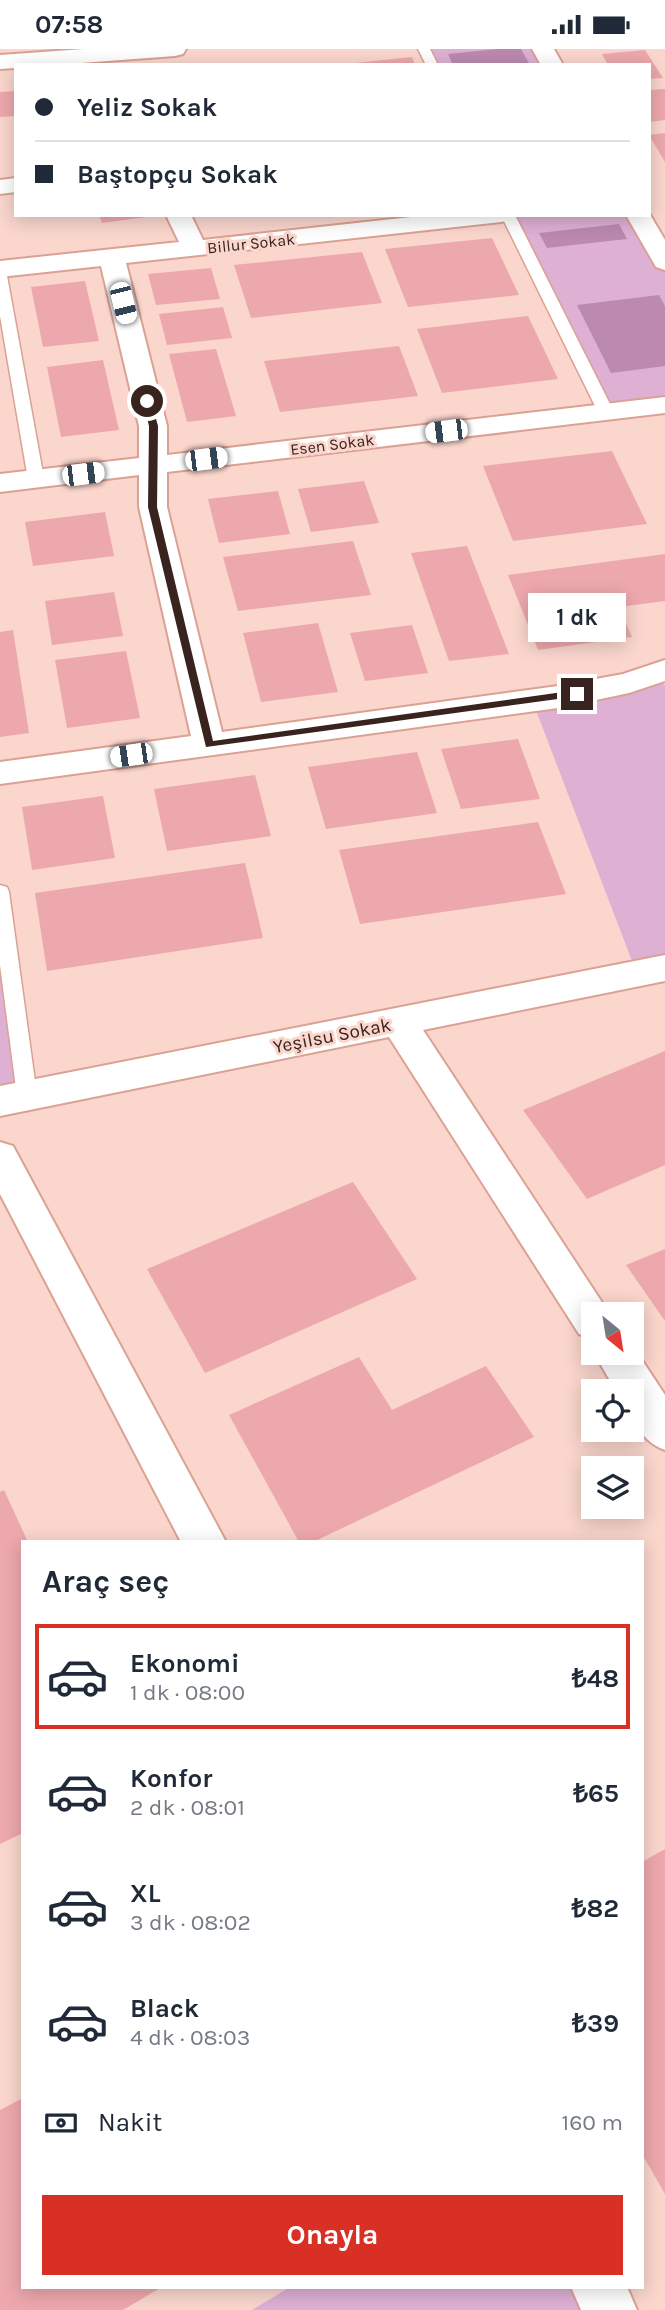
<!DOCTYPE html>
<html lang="tr">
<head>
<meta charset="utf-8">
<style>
	:root { --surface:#fff; --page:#f6f6f7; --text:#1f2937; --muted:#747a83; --line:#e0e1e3; --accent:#d93025 }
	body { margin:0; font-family:Karla,sans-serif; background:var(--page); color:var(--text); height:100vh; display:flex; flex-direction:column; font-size:26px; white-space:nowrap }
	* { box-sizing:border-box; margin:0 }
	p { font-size:23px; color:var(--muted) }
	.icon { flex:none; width:38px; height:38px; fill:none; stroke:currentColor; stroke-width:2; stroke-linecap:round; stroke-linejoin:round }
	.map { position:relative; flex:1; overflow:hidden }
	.drawer { position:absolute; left:21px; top:1491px; width:623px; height:749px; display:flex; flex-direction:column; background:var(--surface); border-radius:0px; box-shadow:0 4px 18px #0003 }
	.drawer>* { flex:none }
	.top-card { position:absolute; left:14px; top:14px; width:637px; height:154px; border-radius:0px; box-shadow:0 4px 18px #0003; display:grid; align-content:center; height:154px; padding:0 21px; background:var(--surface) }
	.needle { width:46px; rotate:150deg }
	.buttons { position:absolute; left:581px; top:1253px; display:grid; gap:14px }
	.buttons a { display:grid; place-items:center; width:63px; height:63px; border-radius:0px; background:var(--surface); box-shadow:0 4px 18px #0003; font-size:35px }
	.end { position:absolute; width:32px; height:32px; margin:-16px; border:9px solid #39231e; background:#fff; box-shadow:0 0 0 4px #fff }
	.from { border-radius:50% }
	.bubble { position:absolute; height:49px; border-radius:0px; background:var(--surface); box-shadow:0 4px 18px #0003; font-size:23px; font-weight:700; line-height:49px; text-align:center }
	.car { position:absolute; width:21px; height:42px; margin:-21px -10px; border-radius:9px; box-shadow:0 0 5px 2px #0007; background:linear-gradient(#fff 24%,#345 0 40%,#fff 0 76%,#345 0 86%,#fff 0) }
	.top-card b { display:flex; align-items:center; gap:24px; height:66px; font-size:26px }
	.top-card b+b { border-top:2px solid var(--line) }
	.top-card i { width:18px; height:18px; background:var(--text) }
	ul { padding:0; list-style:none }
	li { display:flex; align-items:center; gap:21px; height:105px; margin:0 14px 10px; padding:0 7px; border:4px solid transparent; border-radius:0px }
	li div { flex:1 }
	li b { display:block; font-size:26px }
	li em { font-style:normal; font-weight:700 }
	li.current { border-color:var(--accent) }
	li>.icon { width:63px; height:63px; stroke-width:1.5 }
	h2 { padding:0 21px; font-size:32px; line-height:84px }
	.pay { display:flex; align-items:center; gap:18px; height:77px; padding:0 21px; font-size:26px }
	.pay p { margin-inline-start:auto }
	.cta { display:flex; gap:14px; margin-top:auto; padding:14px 21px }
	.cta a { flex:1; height:80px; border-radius:0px; background:var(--accent); color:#fff; font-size:28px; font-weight:700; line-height:80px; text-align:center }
	.status { display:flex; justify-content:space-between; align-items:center; height:49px; padding:0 35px; background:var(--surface); direction:ltr }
	.status svg { height:19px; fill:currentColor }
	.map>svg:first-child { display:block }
	.green { fill:#deb0d4 }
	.forest { fill:#bc89b1 }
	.building { fill:#eda8ad }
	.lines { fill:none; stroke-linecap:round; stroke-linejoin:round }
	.service-casing { stroke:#dba193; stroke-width:3 }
	.minor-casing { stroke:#dba193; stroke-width:4 }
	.tertiary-casing { stroke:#dba193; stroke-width:4 }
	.service { fill:#fff; fill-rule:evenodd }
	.minor { fill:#fff; fill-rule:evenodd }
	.tertiary { fill:#fff; fill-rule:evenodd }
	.route { fill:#39231e }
	.labels { text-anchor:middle; stroke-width:6; stroke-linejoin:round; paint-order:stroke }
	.far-street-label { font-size:16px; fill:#39231e; stroke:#fad6cd }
	.street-label { font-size:19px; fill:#39231e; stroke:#fad6cd }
</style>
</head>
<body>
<div class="status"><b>07:58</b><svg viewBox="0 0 49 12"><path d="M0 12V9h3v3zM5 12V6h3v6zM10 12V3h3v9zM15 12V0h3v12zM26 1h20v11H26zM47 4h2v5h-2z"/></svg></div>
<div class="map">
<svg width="665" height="2261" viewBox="0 0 665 2261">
	<rect width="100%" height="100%" fill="#fad6cd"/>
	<g class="green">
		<path d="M424,0H543L552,16H432Z"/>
		<path d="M508,166H638L665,213V356L606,363Z"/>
		<path d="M651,627L665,636V920L637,925L532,651Z"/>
		<path d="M0,843L27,1047L0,1052Z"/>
		<path d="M290,2238H598L610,2261H252Z"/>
	</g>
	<g class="forest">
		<path d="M497,0H521L530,16H453L448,5Z"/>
		<path d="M619,175L627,190L547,199L539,184Z"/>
		<path d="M659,246L665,257V317L611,324L577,256Z"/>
	</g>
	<g class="building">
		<path d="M645,1L663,29L649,30V16H608L602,5Z"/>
		<path d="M412,8L415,16H355V14Z"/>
		<path d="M665,40V71L649,73V41Z"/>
		<path d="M16,42V67L0,68V43Z"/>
		<path d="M665,84V113L649,86Z"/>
		<path d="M99,166H146V168L102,174Z"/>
		<path d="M492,189L519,246L408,258L385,200Z"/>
		<path d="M362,203L382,254L251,269L234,216Z"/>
		<path d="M211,219L220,250L156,256L148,225Z"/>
		<path d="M85,232L99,292L43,298L31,238Z"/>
		<path d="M223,258L232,289L167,296L159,265Z"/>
		<path d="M528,267L558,330L442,344L417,280Z"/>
		<path d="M399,297L418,347L280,363L264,312Z"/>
		<path d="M216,300L236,367L187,373L169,305Z"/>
		<path d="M103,311L119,381L61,388L47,318Z"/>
		<path d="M612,402L647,475L513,492L483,417Z"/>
		<path d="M364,432L379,474L311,483L298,440Z"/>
		<path d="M278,442L290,485L219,494L208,450Z"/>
		<path d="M105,463L114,507L33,517L25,473Z"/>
		<path d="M353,492L371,546L238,562L223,508Z"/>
		<path d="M467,497L509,605L449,612L411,504Z"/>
		<path d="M665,505V552L619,558L632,588L538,601L508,526Z"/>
		<path d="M114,543L123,587L52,596L45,552Z"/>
		<path d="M318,574L338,643L261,653L243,584Z"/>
		<path d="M412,576L428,624L365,632L350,584Z"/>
		<path d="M13,581L29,684L0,688V583Z"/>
		<path d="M126,602L140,669L67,679L55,611Z"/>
		<path d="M518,690L540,750L461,760L441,700Z"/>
		<path d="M417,703L437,764L326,780L308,718Z"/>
		<path d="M255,726L271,787L167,802L154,740Z"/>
		<path d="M103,747L115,809L32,821L22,758Z"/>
		<path d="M538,773L566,845L360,875L339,801Z"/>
		<path d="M245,814L263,889L47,922L35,844Z"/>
		<path d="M665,1002V1116L587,1150L523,1061Z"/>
		<path d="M353,1133L417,1230L205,1324L147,1220Z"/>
		<path d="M665,1200V1272L626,1216Z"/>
		<path d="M359,1308L392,1361L486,1317L534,1388L313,1493H299L229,1366Z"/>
		<path d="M4,1441L28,1493H23V1784L0,1795V1443Z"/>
		<path d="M665,1800V2145L642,2105V1813Z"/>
		<path d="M23,2049V2238H162L123,2261H0V2061Z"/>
	</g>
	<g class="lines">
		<defs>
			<g id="service">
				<path d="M418,0H430L438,16H426Z"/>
				<path d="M501,166H515L614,363L611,366L606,368L598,363Z"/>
				<path d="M0,223L7,227L44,430L36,435L28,430L0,267Z"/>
				<path d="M0,836L7,838L9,843L37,1047L34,1053L27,1055L20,1053L17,1047L0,916Z"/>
			</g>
			<g id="minor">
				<path d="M532,0H554L563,16H541Z"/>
				<path d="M16,129V143L0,145V131Z"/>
				<path d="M649,164L665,191V221L656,218L626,166Z"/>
				<path d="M166,166H191L203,191L429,166H513L510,171L501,173L126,214L167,377V406L665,348V364L167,423V458L222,683L558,637L623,625L665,611V632L629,644L558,659L0,735V713L191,687L139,458V426L0,443V425L139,409V377L101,217L0,228V212L179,193Z"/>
				<path d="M665,906V932L423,981L607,1261L609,1265H593V1290L579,1285L389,988L0,1067V1037Z"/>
				<path d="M0,1093L13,1097L226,1493H181L0,1145Z"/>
				<path d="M632,1296L665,1346V1401C638,1391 632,1369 632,1342H616L594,1304H632Z"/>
				<path d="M571,2238H627L637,2261H581Z"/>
			</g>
			<path id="tertiary" d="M84,0H186L183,5L175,7L54,16H16V19L0,20V6Z"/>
		</defs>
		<use href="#service" class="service-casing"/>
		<use href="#minor" class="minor-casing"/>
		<use href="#tertiary" class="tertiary-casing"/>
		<use href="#service" class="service"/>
		<use href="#minor" class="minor"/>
		<use href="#tertiary" class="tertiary"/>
	</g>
	<path class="route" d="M147,350L151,352L158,377L157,458L213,692L577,641L580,642V647L206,698L148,458L149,377L143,352Z"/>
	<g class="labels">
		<g class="far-street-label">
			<text transform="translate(251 194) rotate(-6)" y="6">Billur Sokak</text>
			<text transform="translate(332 395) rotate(-7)" y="6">Esen Sokak</text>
		</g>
		<g class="street-label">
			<text transform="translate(332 986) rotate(-11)" y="7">Yeşilsu Sokak</text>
		</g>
	</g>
</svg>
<div class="buttons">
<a><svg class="needle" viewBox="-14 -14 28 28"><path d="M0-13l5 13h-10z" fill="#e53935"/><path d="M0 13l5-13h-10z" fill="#747a83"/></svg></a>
<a><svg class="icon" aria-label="locate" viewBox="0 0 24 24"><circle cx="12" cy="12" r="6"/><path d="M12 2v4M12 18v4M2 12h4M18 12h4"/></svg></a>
<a><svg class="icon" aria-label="layers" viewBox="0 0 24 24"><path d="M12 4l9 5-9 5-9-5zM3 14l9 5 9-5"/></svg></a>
</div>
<i class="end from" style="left:147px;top:352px"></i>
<i class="end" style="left:577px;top:645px"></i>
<div class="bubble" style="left:528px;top:544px;width:98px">1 dk</div>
<i class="car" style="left:123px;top:254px;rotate:166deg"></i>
<i class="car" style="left:446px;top:382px;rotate:263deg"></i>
<i class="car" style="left:206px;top:410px;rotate:83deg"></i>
<i class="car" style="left:83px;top:425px;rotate:83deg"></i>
<i class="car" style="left:131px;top:706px;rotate:262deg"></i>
<div class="top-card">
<b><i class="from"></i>Yeliz Sokak</b>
<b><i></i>Baştopçu Sokak</b>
</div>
<section class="drawer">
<h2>Araç seç</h2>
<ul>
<li class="current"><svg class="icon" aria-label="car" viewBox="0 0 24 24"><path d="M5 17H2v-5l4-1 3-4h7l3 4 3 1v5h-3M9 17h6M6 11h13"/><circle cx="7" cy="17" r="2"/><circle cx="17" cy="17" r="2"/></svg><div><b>Ekonomi</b><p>1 dk · 08:00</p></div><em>₺48</em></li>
<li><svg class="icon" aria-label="car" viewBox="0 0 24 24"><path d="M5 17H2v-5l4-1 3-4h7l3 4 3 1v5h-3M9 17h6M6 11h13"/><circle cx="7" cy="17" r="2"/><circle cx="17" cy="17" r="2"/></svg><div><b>Konfor</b><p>2 dk · 08:01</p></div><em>₺65</em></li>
<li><svg class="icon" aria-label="car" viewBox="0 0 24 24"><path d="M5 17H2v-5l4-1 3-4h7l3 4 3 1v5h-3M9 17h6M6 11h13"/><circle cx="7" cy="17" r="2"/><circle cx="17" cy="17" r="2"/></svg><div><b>XL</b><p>3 dk · 08:02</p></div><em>₺82</em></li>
<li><svg class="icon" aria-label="car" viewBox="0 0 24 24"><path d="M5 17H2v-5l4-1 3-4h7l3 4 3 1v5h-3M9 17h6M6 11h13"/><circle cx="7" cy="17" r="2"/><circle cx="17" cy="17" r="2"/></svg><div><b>Black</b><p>4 dk · 08:03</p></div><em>₺39</em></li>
</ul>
<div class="pay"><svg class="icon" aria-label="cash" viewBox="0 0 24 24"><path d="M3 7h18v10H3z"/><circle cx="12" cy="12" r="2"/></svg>Nakit<p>160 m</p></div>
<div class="cta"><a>Onayla</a></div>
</section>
</div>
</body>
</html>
